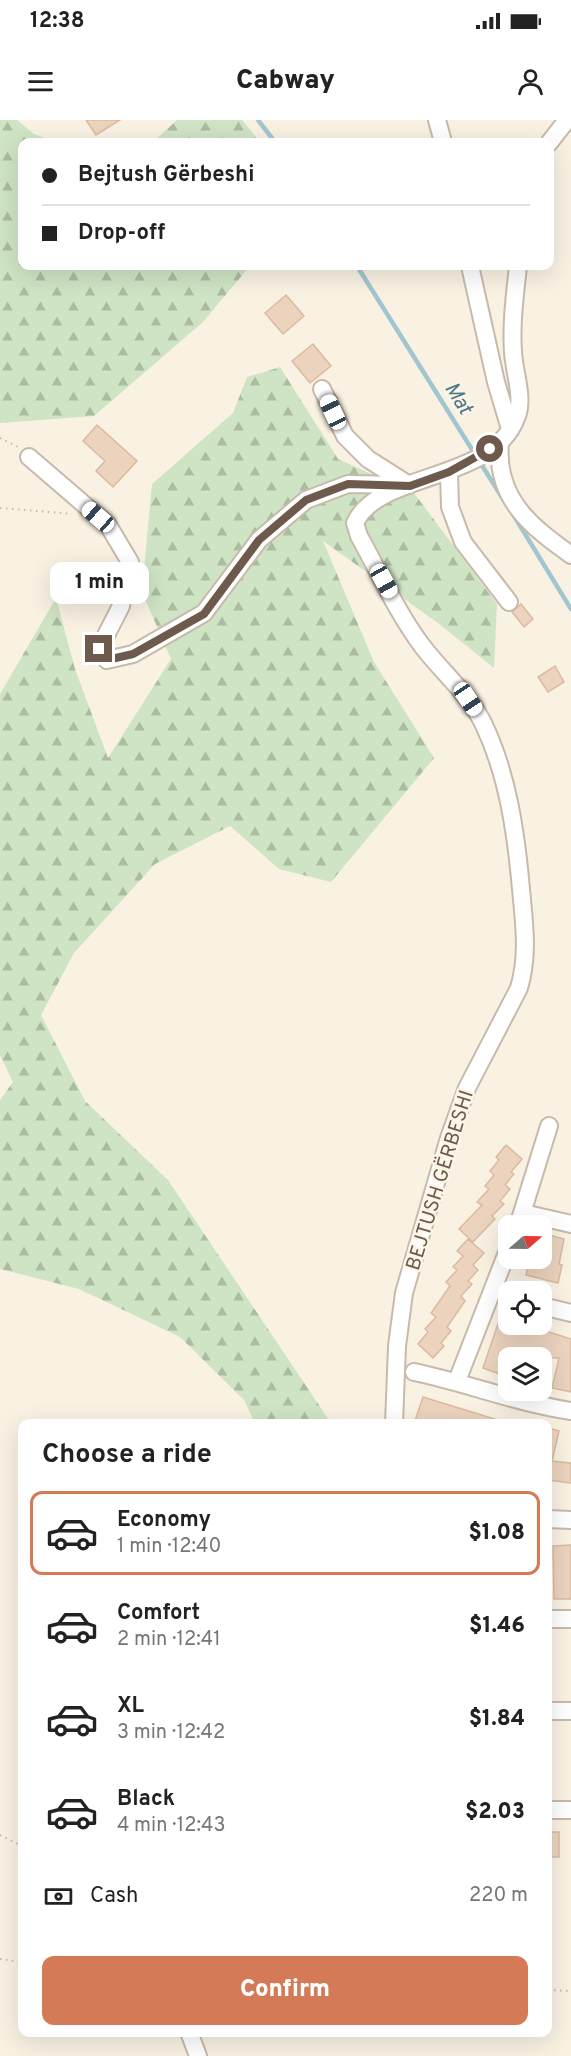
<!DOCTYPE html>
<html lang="en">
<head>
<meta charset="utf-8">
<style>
	:root { --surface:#fff; --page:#f2f2f2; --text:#222; --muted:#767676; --line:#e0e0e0; --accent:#d47a57 }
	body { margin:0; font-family:Overpass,sans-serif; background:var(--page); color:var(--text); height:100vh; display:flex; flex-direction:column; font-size:22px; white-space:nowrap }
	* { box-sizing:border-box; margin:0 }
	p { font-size:20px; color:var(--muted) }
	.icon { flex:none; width:33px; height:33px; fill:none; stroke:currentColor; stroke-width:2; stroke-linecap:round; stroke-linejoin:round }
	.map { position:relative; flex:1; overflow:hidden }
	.drawer { position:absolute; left:18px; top:1299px; width:534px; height:618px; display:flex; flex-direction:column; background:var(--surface); border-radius:12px; box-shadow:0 6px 24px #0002 }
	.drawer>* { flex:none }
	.banner { position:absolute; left:18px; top:18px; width:536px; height:132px; border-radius:12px; box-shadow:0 6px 24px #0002; display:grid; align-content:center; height:132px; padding:0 24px; background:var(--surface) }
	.needle { width:39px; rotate:70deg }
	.fabs { position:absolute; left:498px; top:1095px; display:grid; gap:12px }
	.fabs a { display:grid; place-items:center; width:54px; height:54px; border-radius:12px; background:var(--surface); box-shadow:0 6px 24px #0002; font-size:30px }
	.end { position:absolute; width:27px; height:27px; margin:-14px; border:8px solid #6e5a4c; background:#fff; box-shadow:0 0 0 3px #fff }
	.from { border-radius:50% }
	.bubble { position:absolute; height:42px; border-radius:12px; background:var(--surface); box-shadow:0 6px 24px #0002; font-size:20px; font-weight:800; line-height:42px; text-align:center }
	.car { position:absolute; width:18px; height:36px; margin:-18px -9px; border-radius:8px; box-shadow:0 0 4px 2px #0007; background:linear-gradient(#fff 24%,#345 0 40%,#fff 0 76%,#345 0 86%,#fff 0) }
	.banner b { display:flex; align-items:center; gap:21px; height:57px; font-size:22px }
	.banner b+b { border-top:2px solid var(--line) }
	.banner i { width:15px; height:15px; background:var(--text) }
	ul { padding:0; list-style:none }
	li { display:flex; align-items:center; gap:18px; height:84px; margin:0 12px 9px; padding:0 12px; border:3px solid transparent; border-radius:12px }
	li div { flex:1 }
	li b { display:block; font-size:22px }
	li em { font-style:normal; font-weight:800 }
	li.selected { border-color:var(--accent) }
	li>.icon { width:54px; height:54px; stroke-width:1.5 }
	h2 { padding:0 24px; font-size:27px; line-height:72px }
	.pay { display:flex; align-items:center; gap:15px; height:66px; padding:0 24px; font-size:22px }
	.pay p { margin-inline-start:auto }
	.cta { display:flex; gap:12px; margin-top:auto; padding:12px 24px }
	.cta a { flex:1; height:69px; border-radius:12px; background:var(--accent); color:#fff; font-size:24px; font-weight:800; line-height:69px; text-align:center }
	.status { display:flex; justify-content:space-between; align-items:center; height:42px; padding:0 30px; background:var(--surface); direction:ltr }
	.status svg { height:16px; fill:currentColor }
	header { display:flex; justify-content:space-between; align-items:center; height:78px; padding:0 24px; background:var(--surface); font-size:27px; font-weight:800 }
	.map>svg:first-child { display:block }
	.forest { fill:url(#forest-firs) }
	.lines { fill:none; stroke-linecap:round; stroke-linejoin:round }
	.stream { stroke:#a2c6d0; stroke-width:4.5 }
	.building { fill:#ebd3be; stroke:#dbbaa1; stroke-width:1.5 }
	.minor-casing { stroke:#c8baab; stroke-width:20 }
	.path { stroke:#cfb6a2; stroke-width:2; stroke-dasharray:1.5 4.5; stroke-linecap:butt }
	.minor { stroke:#fff; stroke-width:16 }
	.route { stroke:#6e5a4c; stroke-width:8 }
	.labels { text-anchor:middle; stroke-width:5; stroke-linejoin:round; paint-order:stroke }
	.street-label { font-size:20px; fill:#6e5a4c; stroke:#fcf6e9 }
	.water-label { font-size:21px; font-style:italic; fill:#4c7885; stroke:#fcf6e9 }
</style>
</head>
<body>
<div class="status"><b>12:38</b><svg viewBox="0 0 49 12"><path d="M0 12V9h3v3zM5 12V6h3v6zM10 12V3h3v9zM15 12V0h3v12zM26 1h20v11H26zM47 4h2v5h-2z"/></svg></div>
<header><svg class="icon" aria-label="menu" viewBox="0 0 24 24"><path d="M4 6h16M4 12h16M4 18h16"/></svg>Cabway<svg class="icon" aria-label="person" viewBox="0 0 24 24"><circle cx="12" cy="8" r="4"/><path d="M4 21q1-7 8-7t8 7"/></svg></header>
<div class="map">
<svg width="571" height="1936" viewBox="0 0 571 1936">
	<defs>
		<pattern id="forest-firs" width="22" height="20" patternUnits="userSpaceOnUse" patternTransform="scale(1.5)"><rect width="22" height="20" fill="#cfe4c4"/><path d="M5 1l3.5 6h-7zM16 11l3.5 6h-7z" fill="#acbca1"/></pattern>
	</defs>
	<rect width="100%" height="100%" fill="#f9f2e3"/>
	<g class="forest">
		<path d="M0,0H17L34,14L56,22H22V146H250L203,202L94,296L0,303Z"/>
		<path d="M177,0H242L260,22H153Z"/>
		<path d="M280,247L338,339L414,373L497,484L494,548L438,503L323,421L374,542L434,638L331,762L279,749L230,706L155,744L74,833L41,895L85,981L168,1060L331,1303H255L244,1280L180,1217L79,1169L0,1149V980L13,962L0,935V574L56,478L75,549L108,638L171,539L142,472L152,364L233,293L247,257Z"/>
	</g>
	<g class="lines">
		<g class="stream">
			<path d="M258,0L275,22"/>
			<path d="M357,146L503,379"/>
			<path d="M511,391L571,489"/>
		</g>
	</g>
	<g class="building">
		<path d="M86,0H120L96,15Z"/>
		<path d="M286,175L304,196L283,214L265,193Z"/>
		<path d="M313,224L331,246L310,263L292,241Z"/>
		<path d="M97,305L137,341L113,367L96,351L105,341L83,321Z"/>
		<path d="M521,484L533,499L524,507L512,492Z"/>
		<path d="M555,546L564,562L548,572L538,557Z"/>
		<path d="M506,1025L522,1039L511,1052L514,1054L505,1065L510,1069L500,1081L504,1084L492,1096L495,1099L473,1122L459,1109L482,1085L477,1082L489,1069L485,1066L494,1055L490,1051L499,1040L496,1037Z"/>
		<path d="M542,1113L564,1119L559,1144L562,1145L558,1163L526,1155L530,1138H542Z"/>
		<path d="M468,1119L484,1133L473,1145L478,1150L468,1161L472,1164L461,1176L465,1181L447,1207L451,1211L441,1223L444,1226L433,1238L418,1224L428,1212L425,1209L436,1197L431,1193L450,1166L446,1162L457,1150L453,1147L463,1136L457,1131Z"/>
		<path d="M506,1180L508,1181V1204H524L571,1219V1272L552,1268L559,1238H508L502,1255L483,1248Z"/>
		<path d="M423,1277L498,1300V1304H423L415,1301Z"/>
		<path d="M548,1308L559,1311L552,1341L571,1343V1363L548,1360Z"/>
		<path d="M571,1425V1479H554L553,1426Z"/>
		<rect x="548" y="1712" width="11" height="25"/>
	</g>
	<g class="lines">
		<defs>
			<g id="minor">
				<path d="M437,0L443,22"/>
				<path d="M549,23L567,0"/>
				<path d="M470,146L496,262L510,309"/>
				<path d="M322,269L345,316L368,339L409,365"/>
				<path d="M500,322C495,378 530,406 571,435"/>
				<path d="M29,337L108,405L130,442L121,486L99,529L107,540L133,534L204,493L259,420L306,380L348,364L403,365"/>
				<path d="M449,352L450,387L463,422L509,482"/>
				<path d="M523,1093L571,1104"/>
				<path d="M518,1106L549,1006"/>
				<path d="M542,1186L571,1193"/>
				<path d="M414,1252C467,1263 517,1283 571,1291"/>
				<path d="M457,1261L508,1130"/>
				<path d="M394,1304L397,1226L404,1173L449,1018L467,968L519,868C529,835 524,802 521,769C516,713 508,656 484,605C469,573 440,551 420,523C396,490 379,452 359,416L355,403C378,351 494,363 517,296C524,277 514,252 513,232C511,204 515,174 518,146"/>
				<path d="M548,1399L571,1400"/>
				<path d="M548,1499H571"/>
				<path d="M548,1591H571"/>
				<path d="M548,1690H571"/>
				<path d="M189,1912L198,1936"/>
			</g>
		</defs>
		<use href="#minor" class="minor-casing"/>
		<g class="path">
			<path d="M0,318L18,327"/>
			<path d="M0,388L72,394"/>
			<path d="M0,1715L22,1726"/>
			<path d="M0,1839L22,1842"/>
			<path d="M548,1870L571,1871"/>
		</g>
		<use href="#minor" class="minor"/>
	</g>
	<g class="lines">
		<path class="route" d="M99,529L107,540L133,534L204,494L259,420L306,380L348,364L410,366L449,352L490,329"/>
	</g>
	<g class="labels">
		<g class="street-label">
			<text transform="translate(439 1060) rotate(-73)" y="7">BEJTUSH GËRBESHI</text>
		</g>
		<g class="water-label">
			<text transform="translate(459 278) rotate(58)" y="7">Mat</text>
		</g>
	</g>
</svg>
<div class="fabs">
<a><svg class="needle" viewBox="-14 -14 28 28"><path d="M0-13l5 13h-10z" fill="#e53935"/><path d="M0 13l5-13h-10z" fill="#767676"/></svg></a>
<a><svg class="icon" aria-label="locate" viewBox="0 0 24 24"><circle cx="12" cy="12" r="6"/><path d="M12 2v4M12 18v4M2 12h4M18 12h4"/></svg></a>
<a><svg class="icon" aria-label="layers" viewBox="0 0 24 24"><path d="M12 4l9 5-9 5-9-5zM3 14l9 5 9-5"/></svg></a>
</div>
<i class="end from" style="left:490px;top:329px"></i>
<i class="end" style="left:99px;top:529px"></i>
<div class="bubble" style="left:50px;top:442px;width:99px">1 min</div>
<i class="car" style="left:333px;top:292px;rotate:335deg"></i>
<i class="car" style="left:98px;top:397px;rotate:311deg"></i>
<i class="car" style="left:384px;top:461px;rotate:151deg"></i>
<i class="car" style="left:468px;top:579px;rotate:146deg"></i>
<div class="banner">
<b><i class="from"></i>Bejtush Gërbeshi</b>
<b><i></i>Drop-off</b>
</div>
<section class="drawer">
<h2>Choose a ride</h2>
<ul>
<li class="selected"><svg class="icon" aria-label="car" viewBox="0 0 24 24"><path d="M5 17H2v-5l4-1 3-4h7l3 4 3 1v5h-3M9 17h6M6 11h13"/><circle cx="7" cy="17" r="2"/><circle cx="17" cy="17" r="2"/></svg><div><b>Economy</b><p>1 min · 12:40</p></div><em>$1.08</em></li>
<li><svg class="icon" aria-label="car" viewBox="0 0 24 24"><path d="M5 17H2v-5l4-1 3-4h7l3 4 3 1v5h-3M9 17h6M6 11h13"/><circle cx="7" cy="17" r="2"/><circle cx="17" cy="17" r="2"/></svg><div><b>Comfort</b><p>2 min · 12:41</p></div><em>$1.46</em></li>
<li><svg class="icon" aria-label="car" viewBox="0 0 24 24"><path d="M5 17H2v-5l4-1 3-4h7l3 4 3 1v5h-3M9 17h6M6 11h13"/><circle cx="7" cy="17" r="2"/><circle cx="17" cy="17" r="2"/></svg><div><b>XL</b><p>3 min · 12:42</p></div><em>$1.84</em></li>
<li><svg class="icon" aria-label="car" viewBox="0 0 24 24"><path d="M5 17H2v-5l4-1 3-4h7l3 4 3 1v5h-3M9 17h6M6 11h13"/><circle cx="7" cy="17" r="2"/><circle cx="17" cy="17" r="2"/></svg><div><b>Black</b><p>4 min · 12:43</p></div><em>$2.03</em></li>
</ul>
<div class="pay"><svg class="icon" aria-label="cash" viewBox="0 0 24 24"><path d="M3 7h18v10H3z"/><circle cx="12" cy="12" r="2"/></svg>Cash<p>220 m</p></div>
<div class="cta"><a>Confirm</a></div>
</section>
</div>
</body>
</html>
